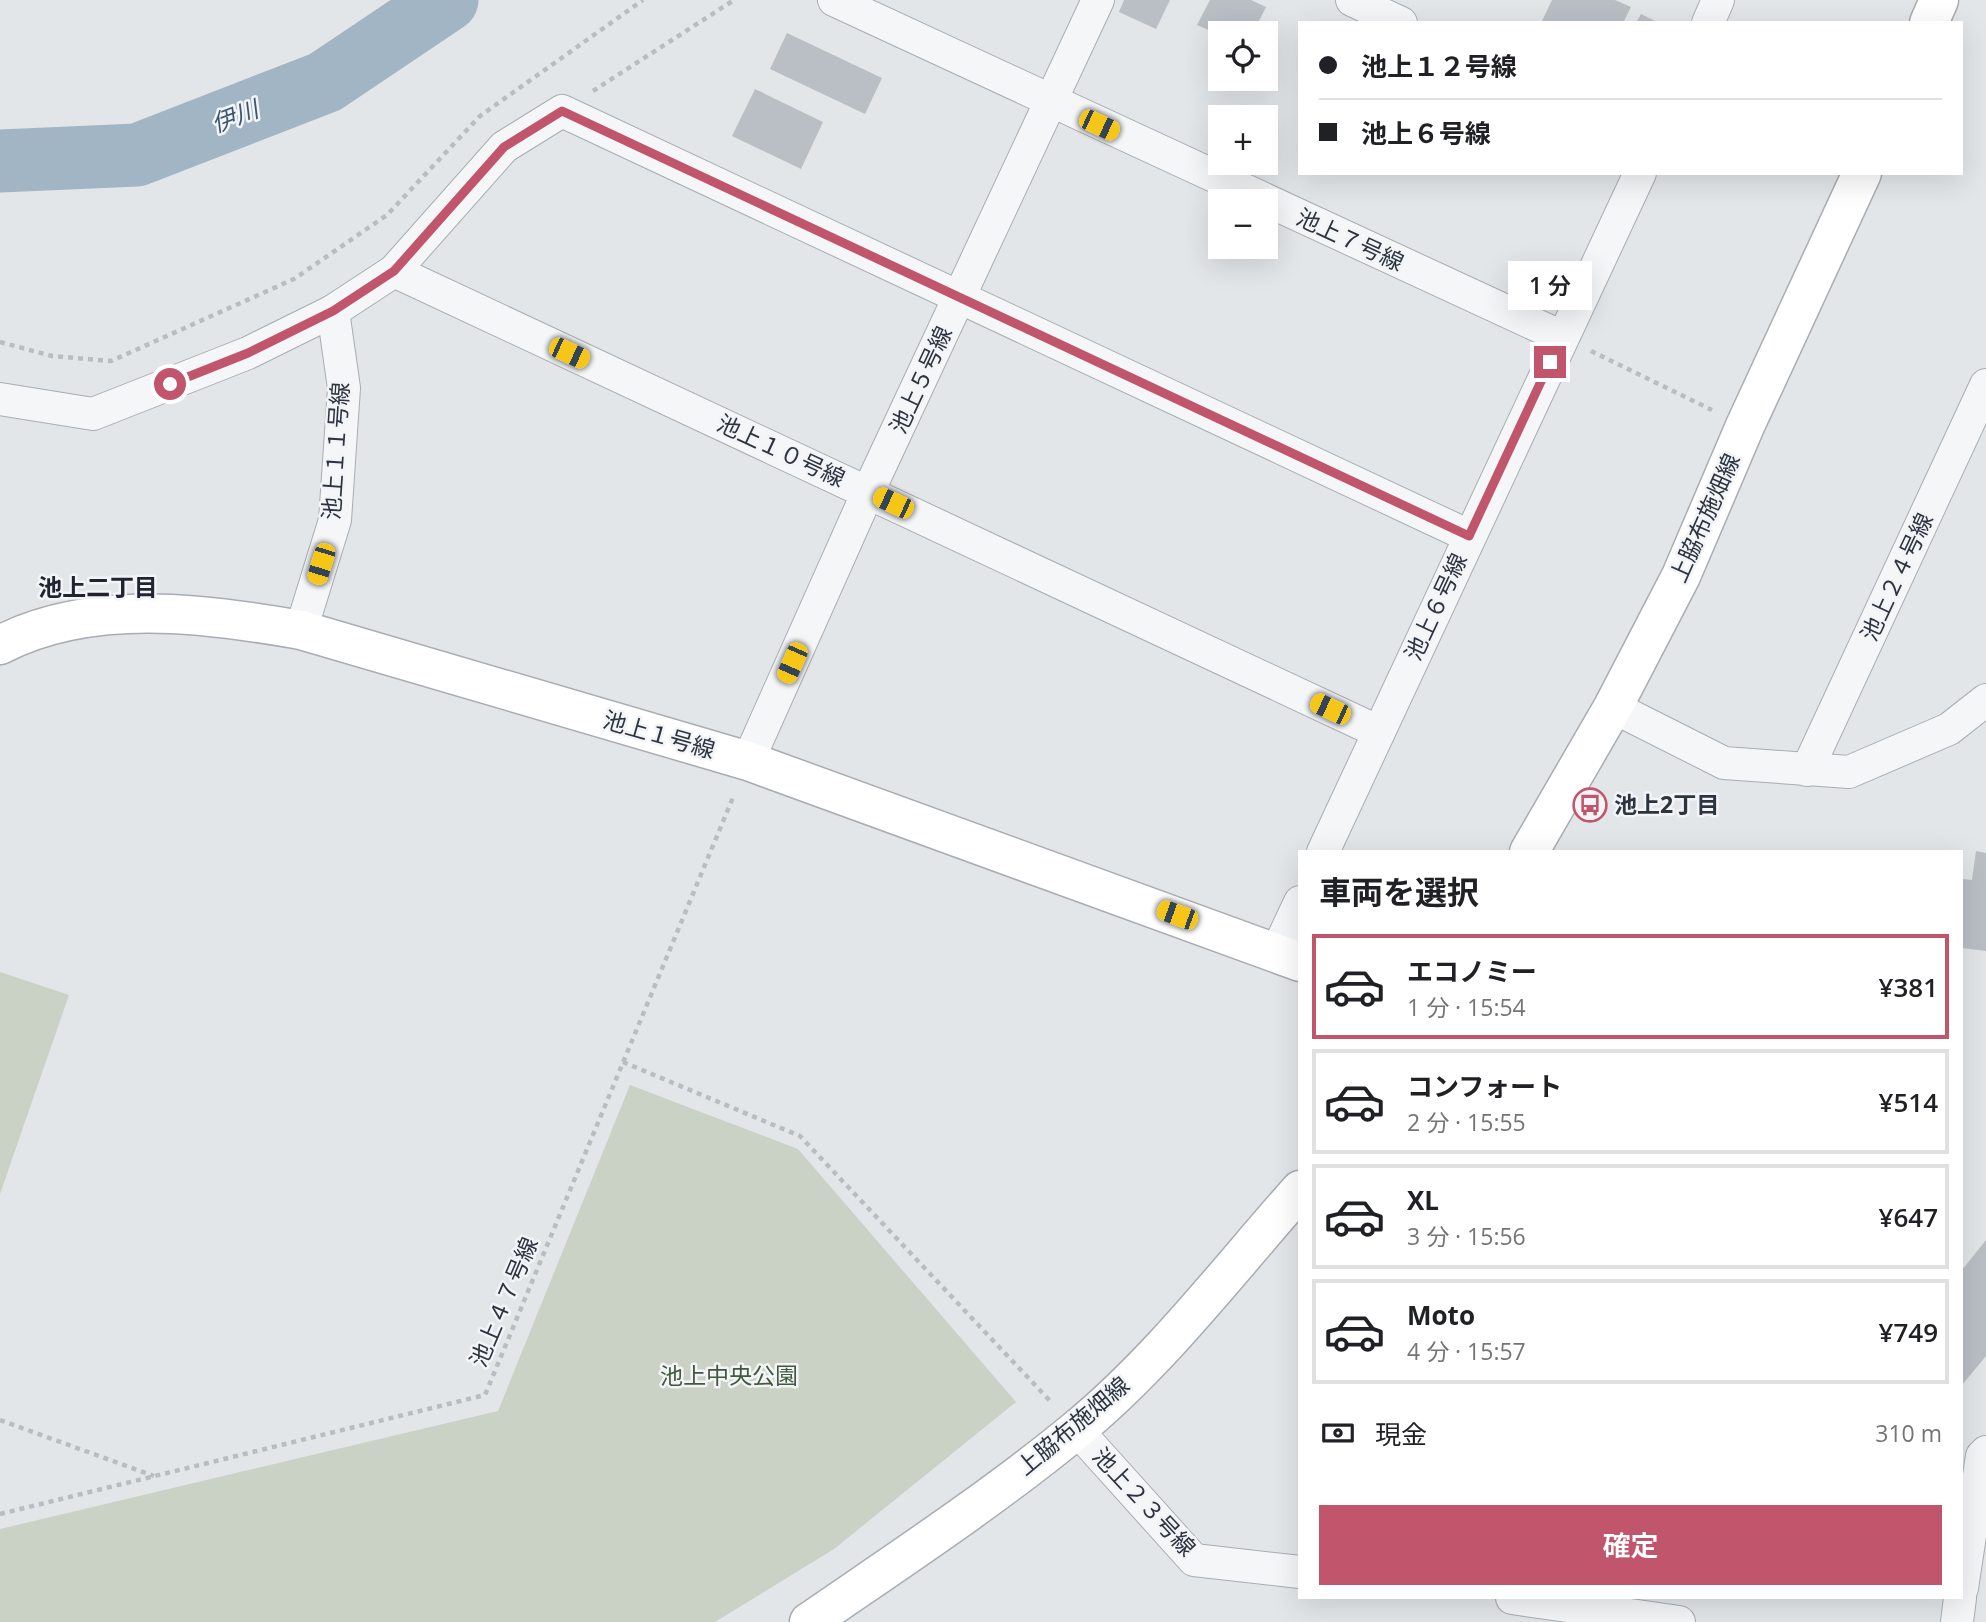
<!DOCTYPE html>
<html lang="ja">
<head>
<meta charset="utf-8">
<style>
	:root { --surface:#fff; --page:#f6f6f6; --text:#202124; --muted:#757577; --line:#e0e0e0; --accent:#c0556b }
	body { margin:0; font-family:"Open Sans","Noto Sans JP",sans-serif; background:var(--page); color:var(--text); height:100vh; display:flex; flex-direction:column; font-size:26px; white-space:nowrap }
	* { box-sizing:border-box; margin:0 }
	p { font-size:23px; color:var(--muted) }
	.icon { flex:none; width:38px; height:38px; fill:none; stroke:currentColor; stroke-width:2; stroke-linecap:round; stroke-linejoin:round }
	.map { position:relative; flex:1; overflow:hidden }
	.side { position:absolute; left:1298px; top:850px; width:665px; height:749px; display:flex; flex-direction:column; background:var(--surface); border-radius:0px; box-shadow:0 7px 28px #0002 }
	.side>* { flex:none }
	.hud { position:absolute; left:1298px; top:21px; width:665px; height:154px; border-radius:0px; box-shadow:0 7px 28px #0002; display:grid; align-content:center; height:154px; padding:0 21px; background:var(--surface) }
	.buttons { position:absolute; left:1208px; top:21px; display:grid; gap:14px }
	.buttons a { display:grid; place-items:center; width:70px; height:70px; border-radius:0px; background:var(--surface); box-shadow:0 7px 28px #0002; font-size:35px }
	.end { position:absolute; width:32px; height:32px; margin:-16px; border:9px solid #c0556b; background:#fff; box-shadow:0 0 0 4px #fff }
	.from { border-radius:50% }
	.bubble { position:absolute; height:49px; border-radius:0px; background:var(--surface); box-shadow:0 7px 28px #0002; font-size:23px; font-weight:600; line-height:49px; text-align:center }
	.car { position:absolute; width:21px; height:42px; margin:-21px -10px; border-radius:9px; box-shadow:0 0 5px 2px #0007; background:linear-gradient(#f5c518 24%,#345 0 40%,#f5c518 0 76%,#345 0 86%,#f5c518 0) }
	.hud b { display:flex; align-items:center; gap:24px; height:66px; font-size:26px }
	.hud b+b { border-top:2px solid var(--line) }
	.hud i { width:18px; height:18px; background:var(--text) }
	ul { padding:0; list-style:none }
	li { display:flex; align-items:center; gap:21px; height:105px; margin:0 14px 10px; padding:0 7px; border:4px solid var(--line); border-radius:0px }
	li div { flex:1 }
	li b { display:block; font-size:26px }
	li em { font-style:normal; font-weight:600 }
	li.current { border-color:var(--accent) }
	li>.icon { width:63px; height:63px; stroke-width:1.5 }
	h2 { padding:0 21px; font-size:32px; line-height:84px }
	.pay { display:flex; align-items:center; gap:18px; height:77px; padding:0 21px; font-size:26px }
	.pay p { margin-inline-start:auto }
	.primary-button { display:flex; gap:14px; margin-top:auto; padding:14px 21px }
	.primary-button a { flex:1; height:80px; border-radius:0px; background:var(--accent); color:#fff; font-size:28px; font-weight:600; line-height:80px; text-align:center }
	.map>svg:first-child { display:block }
	.green { fill:#c9d2c5 }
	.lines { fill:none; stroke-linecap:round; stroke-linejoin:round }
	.river { stroke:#a2b5c5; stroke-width:63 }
	.building { fill:#babfc5 }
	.street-casing { stroke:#a8adb3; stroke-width:34 }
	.secondary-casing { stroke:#a8adb3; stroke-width:41 }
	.path { stroke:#b9bcc1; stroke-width:4.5; stroke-dasharray:5 5; stroke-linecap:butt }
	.street { stroke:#f5f6f8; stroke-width:32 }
	.secondary { stroke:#fff; stroke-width:38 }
	.route { stroke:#c0556b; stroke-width:9 }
	.labels { text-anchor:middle; stroke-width:5; stroke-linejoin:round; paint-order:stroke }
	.street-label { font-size:23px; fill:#2c3440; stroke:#f2f4f7 }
	.poi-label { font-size:23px; font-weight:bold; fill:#2c3440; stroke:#f2f4f7; text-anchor:start }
	.park-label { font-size:23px; fill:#425a3b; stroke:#f2f4f7 }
	.water-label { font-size:24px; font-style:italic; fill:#3b556f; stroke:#f2f4f7 }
	.neighbourhood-label { font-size:24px; font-weight:bold; fill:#1e2531; stroke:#f2f4f7 }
</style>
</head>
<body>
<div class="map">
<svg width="1986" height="1622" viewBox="0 0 1986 1622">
	<rect width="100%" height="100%" fill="#e2e6e9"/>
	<g class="green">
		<path d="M0,972L69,995L0,1194Z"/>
		<path d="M630,1085L798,1149L1016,1402L834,1549L715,1622H0V1529L498,1411Z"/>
	</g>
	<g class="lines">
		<path class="river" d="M0,161L137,155L325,82L447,0"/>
	</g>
	<g class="building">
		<path d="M1124,0H1170L1156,29L1119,12Z"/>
		<path d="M1210,0H1251L1266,7L1253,33L1220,35L1197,25Z"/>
		<path d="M1552,0H1615L1631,7L1623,23H1541Z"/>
		<path d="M1641,14L1659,23H1636Z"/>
		<path d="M787,33L882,78L865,114L770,69Z"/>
		<path d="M755,89L823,122L801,169L732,136Z"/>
		<path d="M1976,851L1986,853V951L1962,948V879L1972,880Z"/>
		<path d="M1986,1240V1356L1962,1385V1270Z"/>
	</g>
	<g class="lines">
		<defs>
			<g id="street">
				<path d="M834,0L1562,337"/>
				<path d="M1352,0L1401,23"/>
				<path d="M1708,23L1718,0"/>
				<path d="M0,399L93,414L248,353L333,311L394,271"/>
				<path d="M301,630L335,520L344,388L333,311"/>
				<path d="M1613,707L1724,763L1849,772L1949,729L1986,700"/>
				<path d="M1379,732L394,271L504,147L562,111L1469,536"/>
				<path d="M748,761L868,492L1098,0"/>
				<path d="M1807,770L1986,385"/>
				<path d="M1323,852L1640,173"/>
				<path d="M1277,951L1300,902"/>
				<path d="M1077,1430L1194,1560L1300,1572"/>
				<path d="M1962,1588L1982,1456L1986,1452"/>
				<path d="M1512,1598L1679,1622"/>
				<path d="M1957,1622L1960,1598"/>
			</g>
			<g id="secondary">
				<path d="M1929,23L1939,0"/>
				<path d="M0,645C90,598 205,613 301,630L748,761L1300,962"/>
				<path d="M1529,852L1613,707L1681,576L1745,426L1862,173"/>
				<path d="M809,1622C899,1560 992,1499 1076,1430C1160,1361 1228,1271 1300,1190"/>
			</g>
		</defs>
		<use href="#street" class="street-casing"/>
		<use href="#secondary" class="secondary-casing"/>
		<g class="path">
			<path d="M593,91L734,0"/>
			<path d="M0,342L52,356L111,361L294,279L387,215L480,116L643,0"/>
			<path d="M1591,351L1712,410"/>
			<path d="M623,1062L800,1136L1052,1403"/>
			<path d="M0,1420L154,1476"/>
			<path d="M0,1514L485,1395L734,795"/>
		</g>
		<use href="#street" class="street"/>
		<use href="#secondary" class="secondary"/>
	</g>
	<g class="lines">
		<path class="route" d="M170,384L248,353L333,311L394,271L504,147L562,111L1469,536L1550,362"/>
	</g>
	<defs>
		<symbol id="bus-ring" viewBox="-11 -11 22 22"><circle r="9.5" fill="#f2f4f7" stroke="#c0556b" stroke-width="1.5"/><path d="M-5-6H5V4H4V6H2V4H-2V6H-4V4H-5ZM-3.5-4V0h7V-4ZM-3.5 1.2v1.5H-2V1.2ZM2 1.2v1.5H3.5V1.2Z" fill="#c0556b"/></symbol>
	</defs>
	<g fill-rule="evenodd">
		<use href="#bus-ring" x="1571" y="786" width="38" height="38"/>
	</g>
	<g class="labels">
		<g class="street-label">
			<text transform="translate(1350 240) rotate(25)" y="8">池上７号線</text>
			<text transform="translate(921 380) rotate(-65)" y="8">池上５号線</text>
			<text transform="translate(336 451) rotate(-86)" y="8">池上１１号線</text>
			<text transform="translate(781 451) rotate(25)" y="8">池上１０号線</text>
			<text transform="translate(1705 518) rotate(-66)" y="8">上脇布施畑線</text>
			<text transform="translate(1897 577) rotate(-65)" y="8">池上２４号線</text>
			<text transform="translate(1436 607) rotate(-65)" y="8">池上６号線</text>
			<text transform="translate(659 735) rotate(16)" y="8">池上１号線</text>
			<text transform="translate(504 1302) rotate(-67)" y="8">池上４７号線</text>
			<text transform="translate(1073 1426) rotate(-40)" y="8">上脇布施畑線</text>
			<text transform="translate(1144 1502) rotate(47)" y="8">池上２３号線</text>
		</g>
		<g class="poi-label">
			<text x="1614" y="813">池上2丁目</text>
		</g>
		<g class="park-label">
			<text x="729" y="1384">池上中央公園</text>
		</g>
		<g class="water-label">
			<text transform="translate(235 117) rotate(-21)" y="8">伊川</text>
		</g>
		<g class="neighbourhood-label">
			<text x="98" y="596">池上二丁目</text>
		</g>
	</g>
</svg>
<div class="buttons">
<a><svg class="icon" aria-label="locate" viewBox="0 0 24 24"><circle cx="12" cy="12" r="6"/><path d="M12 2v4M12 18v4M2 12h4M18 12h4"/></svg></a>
<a>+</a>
<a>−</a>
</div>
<i class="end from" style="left:170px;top:384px"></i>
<i class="end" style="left:1550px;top:362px"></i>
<div class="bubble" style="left:1508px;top:261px;width:84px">1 分</div>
<i class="car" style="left:1099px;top:125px;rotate:115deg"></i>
<i class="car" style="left:569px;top:353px;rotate:115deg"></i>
<i class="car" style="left:893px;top:503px;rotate:295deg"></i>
<i class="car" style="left:321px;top:564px;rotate:197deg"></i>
<i class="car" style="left:792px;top:663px;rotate:204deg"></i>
<i class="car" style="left:1330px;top:709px;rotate:295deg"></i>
<i class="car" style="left:1177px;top:915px;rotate:290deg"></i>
<div class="hud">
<b><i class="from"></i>池上１２号線</b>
<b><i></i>池上６号線</b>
</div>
<section class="side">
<h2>車両を選択</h2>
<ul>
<li class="current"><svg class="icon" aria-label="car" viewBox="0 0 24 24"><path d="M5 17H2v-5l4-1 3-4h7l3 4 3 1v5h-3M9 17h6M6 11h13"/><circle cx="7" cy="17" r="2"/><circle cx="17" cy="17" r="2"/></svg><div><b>エコノミー</b><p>1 分 · 15:54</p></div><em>¥381</em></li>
<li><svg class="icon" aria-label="car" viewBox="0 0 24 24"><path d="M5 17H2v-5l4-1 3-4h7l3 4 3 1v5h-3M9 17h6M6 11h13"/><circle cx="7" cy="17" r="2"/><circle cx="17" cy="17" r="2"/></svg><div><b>コンフォート</b><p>2 分 · 15:55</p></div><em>¥514</em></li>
<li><svg class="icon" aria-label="car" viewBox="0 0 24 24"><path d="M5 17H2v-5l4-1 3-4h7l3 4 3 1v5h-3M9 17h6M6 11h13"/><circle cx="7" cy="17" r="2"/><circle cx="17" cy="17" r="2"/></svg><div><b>XL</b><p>3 分 · 15:56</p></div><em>¥647</em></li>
<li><svg class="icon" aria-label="car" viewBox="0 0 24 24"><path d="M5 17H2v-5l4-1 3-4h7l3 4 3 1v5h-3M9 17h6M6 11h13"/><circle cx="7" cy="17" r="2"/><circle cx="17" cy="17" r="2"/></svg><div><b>Moto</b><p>4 分 · 15:57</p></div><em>¥749</em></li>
</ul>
<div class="pay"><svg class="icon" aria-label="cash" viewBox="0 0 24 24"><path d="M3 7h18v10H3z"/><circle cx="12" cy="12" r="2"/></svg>現金<p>310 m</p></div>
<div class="primary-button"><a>確定</a></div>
</section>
</div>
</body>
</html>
